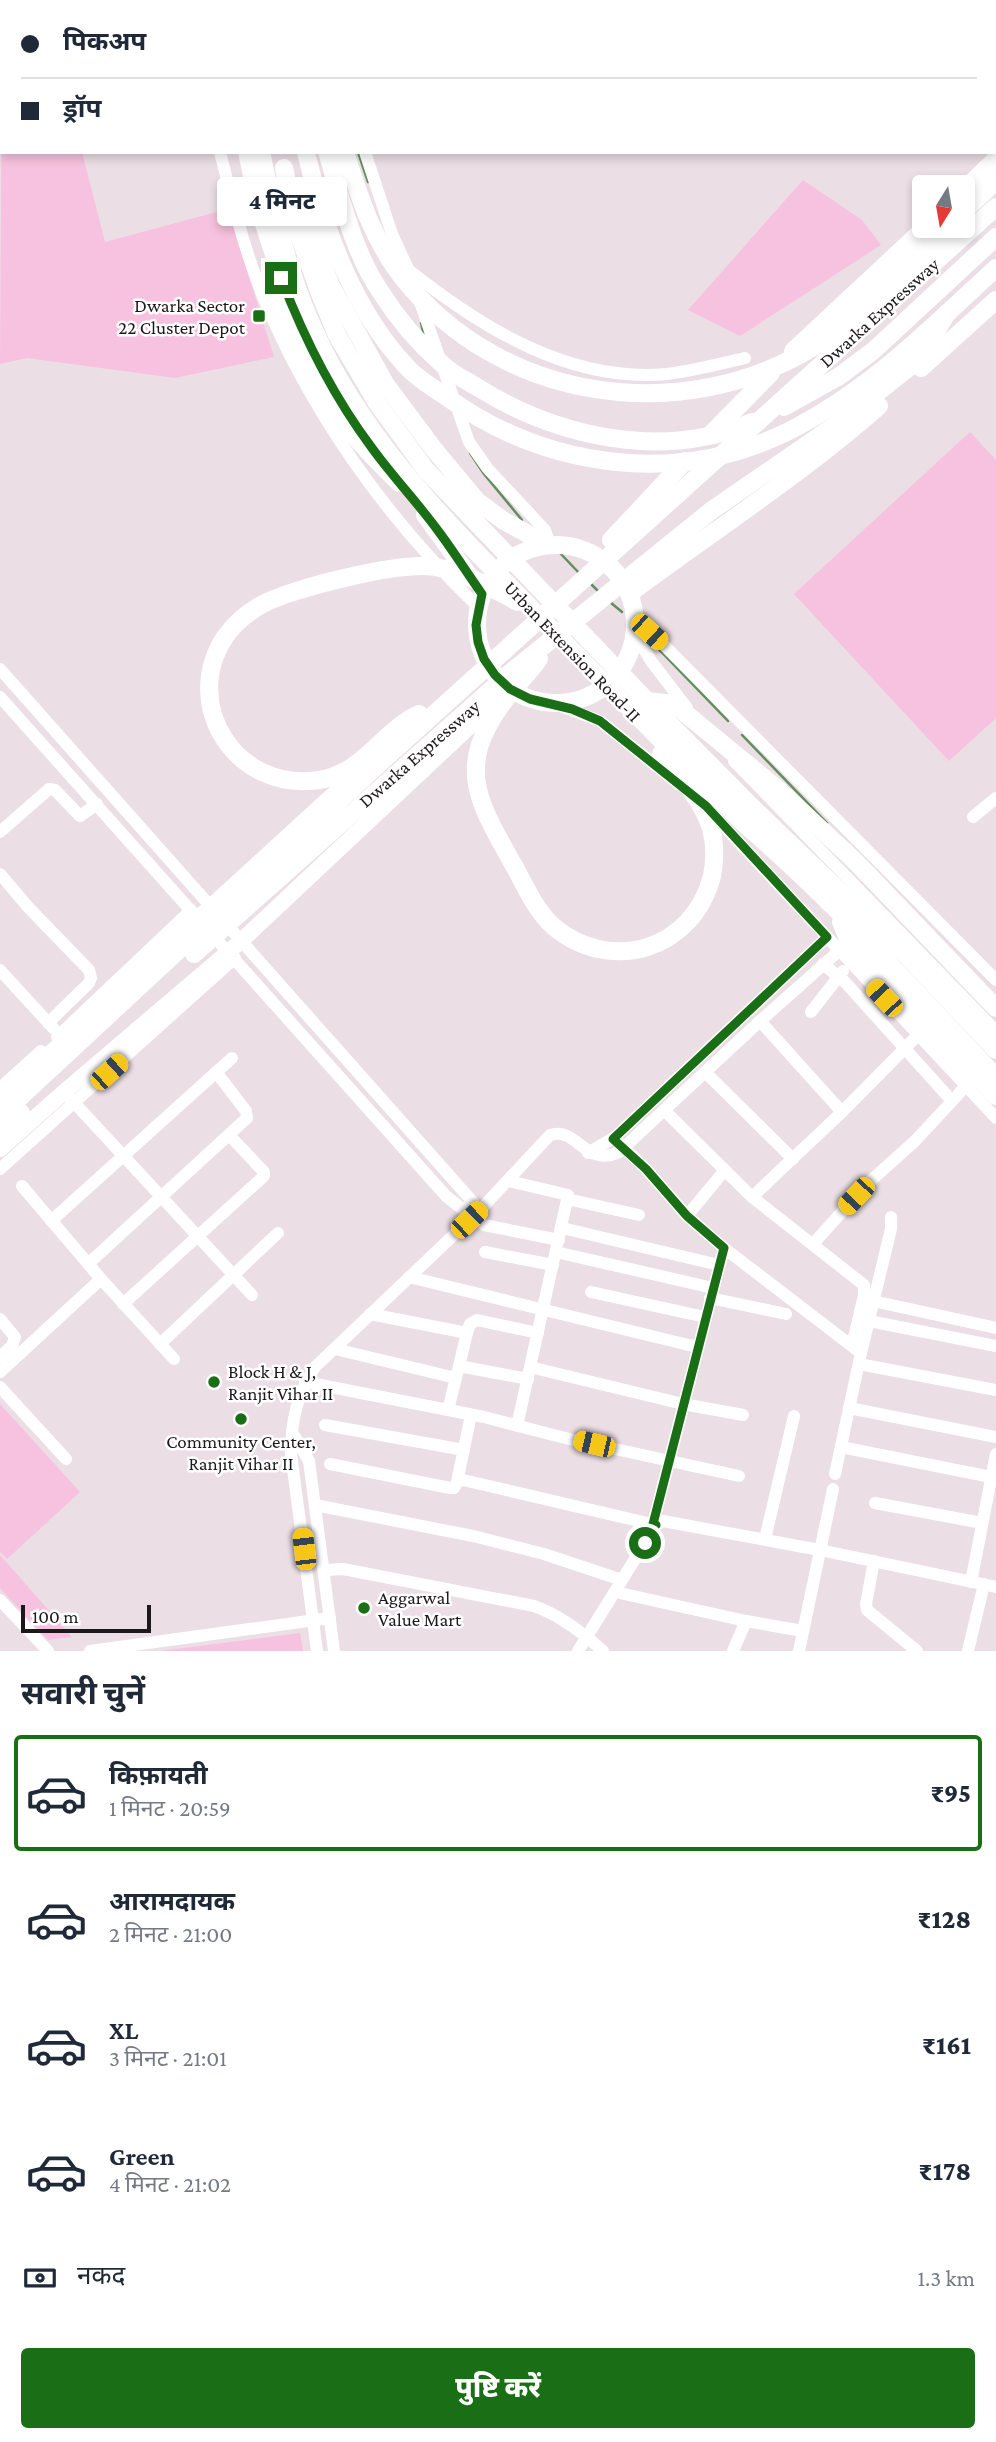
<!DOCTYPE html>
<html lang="hi">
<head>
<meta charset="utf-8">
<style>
	:root { --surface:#fff; --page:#f2f2f3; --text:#1f2937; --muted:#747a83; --line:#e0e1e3; --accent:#1a6e16 }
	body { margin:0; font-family:"Crimson Pro","Noto Sans Devanagari",serif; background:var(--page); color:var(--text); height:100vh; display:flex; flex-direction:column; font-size:26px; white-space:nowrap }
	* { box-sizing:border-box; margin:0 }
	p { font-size:23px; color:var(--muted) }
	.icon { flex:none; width:38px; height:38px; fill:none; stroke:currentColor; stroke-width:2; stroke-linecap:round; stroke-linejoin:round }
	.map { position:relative; height:1651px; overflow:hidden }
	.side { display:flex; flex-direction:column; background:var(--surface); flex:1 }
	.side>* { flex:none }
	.hud { position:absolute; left:0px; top:0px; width:998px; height:154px; box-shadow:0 4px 10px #0003; display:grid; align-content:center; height:154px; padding:0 21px; background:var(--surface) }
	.needle { width:46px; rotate:191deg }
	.buttons { position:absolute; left:912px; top:175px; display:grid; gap:14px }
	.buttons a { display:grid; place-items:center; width:63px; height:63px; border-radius:7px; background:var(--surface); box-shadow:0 4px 10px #0003; font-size:35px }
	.scale { position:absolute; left:21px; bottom:18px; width:130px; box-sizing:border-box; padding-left:7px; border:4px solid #1d181a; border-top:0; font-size:19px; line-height:24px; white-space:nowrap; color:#1d181a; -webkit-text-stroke:5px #fff; paint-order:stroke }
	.end { position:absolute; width:32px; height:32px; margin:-16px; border:9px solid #1a6e16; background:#fff; box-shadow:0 0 0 4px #fff }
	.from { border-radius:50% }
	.bubble { position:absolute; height:49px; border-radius:7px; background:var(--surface); box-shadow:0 4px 10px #0003; font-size:23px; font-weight:800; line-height:49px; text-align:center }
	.car { position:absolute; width:21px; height:42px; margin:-21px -10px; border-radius:9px; box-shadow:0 0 5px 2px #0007; background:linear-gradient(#f5c518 24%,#345 0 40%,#f5c518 0 76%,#345 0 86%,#f5c518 0) }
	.hud b { display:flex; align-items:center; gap:24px; height:66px; font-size:26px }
	.hud b+b { border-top:2px solid var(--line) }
	.hud i { width:18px; height:18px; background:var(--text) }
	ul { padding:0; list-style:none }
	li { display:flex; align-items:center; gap:21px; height:116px; margin:0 14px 10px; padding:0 7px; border:4px solid transparent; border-radius:7px }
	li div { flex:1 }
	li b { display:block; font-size:26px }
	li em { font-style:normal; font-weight:800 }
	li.on { border-color:var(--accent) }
	li>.icon { width:63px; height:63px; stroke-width:1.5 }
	h2 { padding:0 21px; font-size:32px; line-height:84px }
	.pay { display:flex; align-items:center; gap:18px; height:77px; padding:0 21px; font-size:26px }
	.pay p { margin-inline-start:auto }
	.primary-button { display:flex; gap:14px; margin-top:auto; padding:14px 21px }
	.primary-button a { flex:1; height:80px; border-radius:7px; background:var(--accent); color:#fff; font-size:28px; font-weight:800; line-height:80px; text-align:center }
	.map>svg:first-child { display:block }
	.green { fill:#f7c2df }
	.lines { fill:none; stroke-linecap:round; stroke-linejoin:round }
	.stream { stroke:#618e5c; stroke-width:2.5 }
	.major-tunnel { stroke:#ccc0c7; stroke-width:16; stroke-dasharray:16 8; stroke-linecap:butt }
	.minor { stroke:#fff; stroke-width:12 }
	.major { stroke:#fff; stroke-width:16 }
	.highway { stroke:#fff; stroke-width:18 }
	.route { stroke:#1a6e16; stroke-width:9 }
	.poi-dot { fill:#1a6e16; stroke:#fff; stroke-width:2.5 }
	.labels { text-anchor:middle; stroke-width:5; stroke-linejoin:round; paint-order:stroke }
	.poi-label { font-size:19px; fill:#1d181a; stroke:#fff; text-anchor:start }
	.street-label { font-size:19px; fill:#1d181a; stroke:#fff }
</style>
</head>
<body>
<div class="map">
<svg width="996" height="1651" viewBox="0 0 996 1651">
	<rect width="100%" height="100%" fill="#ebdee5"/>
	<g class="green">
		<path d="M2,45V152H82L105,242L228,209L274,357L175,378L27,358L0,364Z"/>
		<path d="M803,180L862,220L881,245L740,336L688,310Z"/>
		<path d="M970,432L996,460V718L949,761L794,594Z"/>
		<path d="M0,1404L80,1492L7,1559L0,1552Z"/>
		<path d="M0,1555L72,1637L48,1640L0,1588Z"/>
		<path d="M300,1633L303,1651H160Z"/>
	</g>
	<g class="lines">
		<g class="stream">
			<path d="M358,152L368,182"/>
			<path d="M421,323L424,336"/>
			<path d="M470,453L484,474L522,520"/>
			<path d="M560,553L580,574"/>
			<path d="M590,583L600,593"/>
			<path d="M610,602L622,612"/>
			<path d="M645,635L728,721"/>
			<path d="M742,735L827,823"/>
		</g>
		<path class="major-tunnel" d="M4,2L6,0"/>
		<g class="minor">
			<path d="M179,0L180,2"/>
			<path d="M314,0V2"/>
			<path d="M35,2L38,0"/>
			<path d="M0,27L2,26"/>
			<path d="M220,152C232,200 244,248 262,294C310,412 387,519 478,607"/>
			<path d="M365,152L392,234L409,271L469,442L488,469L545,530L550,545"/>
			<path d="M410,271C482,328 570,383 667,374C693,371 720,364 745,358"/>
			<path d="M636,617L996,980"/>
			<path d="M635,634L651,661L687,708"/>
			<path d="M0,669L480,1210"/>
			<path d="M0,697L446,1196L461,1208L480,1210"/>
			<path d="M552,703L600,721L680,785"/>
			<path d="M734,761L996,1031"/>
			<path d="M705,806L996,1118"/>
			<path d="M973,817L996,798"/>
			<path d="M0,832L49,789L55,790L80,816L97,804"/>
			<path d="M0,874L28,907L89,970L91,978L89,983L48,1023"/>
			<path d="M823,964L845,982L952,1101"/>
			<path d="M0,970L54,1029"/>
			<path d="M811,1012L843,971"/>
			<path d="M760,1021L842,1112"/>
			<path d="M57,1037L191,910"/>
			<path d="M705,1072L793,1159"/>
			<path d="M0,1088L41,1051"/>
			<path d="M69,1097L252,1295"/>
			<path d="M665,1111L752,1197L842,1112L918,1035"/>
			<path d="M619,1143L646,1169L687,1216"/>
			<path d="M588,1153L615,1137L827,937"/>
			<path d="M0,1169L235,958"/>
			<path d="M725,1170L687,1216L724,1248L861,1353"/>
			<path d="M509,1181L568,1195L517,1426"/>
			<path d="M22,1186L101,1279L174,1359"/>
			<path d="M752,1197L864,1285V1295L852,1346"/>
			<path d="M567,1199L639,1215"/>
			<path d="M51,1221L232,1058"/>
			<path d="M484,1225L559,1240"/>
			<path d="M562,1228L719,1265"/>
			<path d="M813,1244L866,1185L915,1141L966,1086"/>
			<path d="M485,1252L553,1265"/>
			<path d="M556,1252L713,1288"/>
			<path d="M88,1264L247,1118L246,1111L216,1072"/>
			<path d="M409,1277L697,1347"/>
			<path d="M591,1292L705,1317"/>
			<path d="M710,1298L786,1314"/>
			<path d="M873,1301L996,1328"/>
			<path d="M123,1304L264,1176V1172L229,1135"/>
			<path d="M370,1314L467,1333L459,1366"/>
			<path d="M0,1319L15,1337L12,1346L0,1357"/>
			<path d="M869,1321L996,1346"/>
			<path d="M467,1333L470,1324L477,1320L538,1333"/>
			<path d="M160,1344L278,1233"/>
			<path d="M335,1349L456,1378L459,1366L528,1379"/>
			<path d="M859,1364L996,1390"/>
			<path d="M530,1367L683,1404L743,1415"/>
			<path d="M0,1372L101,1279"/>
			<path d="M305,1382L484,1417L569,1439L739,1476"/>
			<path d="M0,1387L66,1459"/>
			<path d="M849,1408L996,1437"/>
			<path d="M448,1410L456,1378"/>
			<path d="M325,1425L464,1450"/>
			<path d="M292,1432L309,1461L334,1651"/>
			<path d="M841,1447L991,1477"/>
			<path d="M330,1464L450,1488H454L458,1481L463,1480L656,1525"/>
			<path d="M835,1474L861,1353L891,1229V1217"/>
			<path d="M457,1482L471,1415"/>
			<path d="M875,1503L982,1523"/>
			<path d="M315,1505L473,1536L544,1554L622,1580"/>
			<path d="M653,1524L724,1248"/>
			<path d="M765,1539L794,1416"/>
			<path d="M874,1561L866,1604L867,1610L917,1651"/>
			<path d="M324,1570L343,1569L534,1606C560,1615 583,1633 603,1651"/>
			<path d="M971,1582L996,1454"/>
			<path d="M615,1592L746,1621"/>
			<path d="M0,1600L48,1651"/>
			<path d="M90,1651L330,1618"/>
			<path d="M317,1651L291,1454C291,1421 297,1394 315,1367L480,1210L550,1135C577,1126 585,1168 619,1152L760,1021L840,950"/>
			<path d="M578,1651L656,1525L663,1521L820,1550L996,1587"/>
			<path d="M733,1651L746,1621L803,1631"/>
			<path d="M799,1651L833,1489"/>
			<path d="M968,1651L984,1584"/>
		</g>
		<g class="major">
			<path d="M0,1099L357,773"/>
			<path d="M0,1149L64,1092L240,942L503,695"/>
		</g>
		<g class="highway">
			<path d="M218,0V2"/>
			<path d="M235,0V2"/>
			<path d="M247,0L248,2"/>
			<path d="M264,0L265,2"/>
			<path d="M284,0V2"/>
			<path d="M247,152L259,209L288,297"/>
			<path d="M261,152C275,219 292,288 323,349C374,451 455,531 534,611C603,682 673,752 742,822C833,900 914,990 996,1077"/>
			<path d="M306,152C324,228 352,308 406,366C417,379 434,388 448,398C548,469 678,486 789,431C870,390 930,329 996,268"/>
			<path d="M327,152C341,198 353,251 380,291C397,318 418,343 442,364C452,374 466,380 477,387C557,437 663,461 752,422"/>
			<path d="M345,152C359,196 373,240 402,277C500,402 682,428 815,346C839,331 859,310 879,291C902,269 926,247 949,226"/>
			<path d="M284,168L297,229L319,291L337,335L377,403L426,470L647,701L755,810L907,956L996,1050"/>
			<path d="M962,192L996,159"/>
			<path d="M962,213L996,181"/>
			<path d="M306,218L330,284L386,385L433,448L477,501L504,521L528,534L543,545"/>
			<path d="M273,284C287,326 306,369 331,406C350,434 375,459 399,483"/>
			<path d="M793,351L927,226"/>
			<path d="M921,368L996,300"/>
			<path d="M784,407L838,377L873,351L996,237"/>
			<path d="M712,433L771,373"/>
			<path d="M425,515L470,577"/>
			<path d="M611,540L685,461"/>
			<circle cx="556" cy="624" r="79"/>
			<path d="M630,593C713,531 801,475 879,406"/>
			<path d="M539,659C528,675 513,688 502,704C455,768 479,803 513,864C525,885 535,910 553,926C611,975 693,950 712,876C715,861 715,843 711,828C702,801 680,775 661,754"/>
			<path d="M647,701L674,704L780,791L855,861L996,1008"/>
			<path d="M419,714C382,731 364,773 319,780C237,793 180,705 225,637C234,624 247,613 261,605C292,588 401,561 435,567C465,572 491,588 518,602"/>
			<path d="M841,922L849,941L996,1096"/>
			<path d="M194,954L510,673L712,510L840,422L921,358L947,313"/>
			<path d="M0,1116L381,762L996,207"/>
			<path d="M0,1132L21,1113"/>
		</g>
	</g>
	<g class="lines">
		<path class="route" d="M281,278C304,338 333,396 372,448C393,477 418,503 439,532C454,552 467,573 482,594L476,625L478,642L484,659L495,675L510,689L530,699L572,709L600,721L706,806L827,937L613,1139L646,1169L687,1216L724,1248L653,1524L656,1525L645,1543"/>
	</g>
	<g class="poi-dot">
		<rect x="252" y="309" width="14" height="14" rx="3.5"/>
		<circle cx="214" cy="1382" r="7"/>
		<circle cx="241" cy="1419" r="7"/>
		<circle cx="364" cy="1608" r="7"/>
	</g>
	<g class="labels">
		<g class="poi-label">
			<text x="245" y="312" text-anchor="end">Dwarka Sector<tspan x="245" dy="22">22 Cluster Depot</tspan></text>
			<text x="228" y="1378">Block H &amp; J,<tspan x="228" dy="22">Ranjit Vihar II</tspan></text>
			<text x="241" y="1448" text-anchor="middle">Community Center,<tspan x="241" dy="22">Ranjit Vihar II</tspan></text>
			<text x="378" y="1604">Aggarwal<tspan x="378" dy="22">Value Mart</tspan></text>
		</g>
		<g class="street-label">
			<text transform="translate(879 312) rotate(-42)" y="7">Dwarka Expressway</text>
			<text transform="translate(573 651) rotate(46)" y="7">Urban Extension Road-II</text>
			<text transform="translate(419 753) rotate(-41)" y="7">Dwarka Expressway</text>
		</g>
	</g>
</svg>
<div class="buttons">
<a><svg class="needle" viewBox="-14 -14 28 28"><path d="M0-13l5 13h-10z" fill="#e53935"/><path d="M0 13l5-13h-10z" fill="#747a83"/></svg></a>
</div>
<div class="scale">100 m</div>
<i class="end from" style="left:645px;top:1543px"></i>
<i class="end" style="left:281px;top:278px"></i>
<div class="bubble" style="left:217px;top:177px;width:130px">4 मिनट</div>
<i class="car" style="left:649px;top:632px;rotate:132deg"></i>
<i class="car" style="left:884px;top:998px;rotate:317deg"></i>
<i class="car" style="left:109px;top:1072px;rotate:48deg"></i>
<i class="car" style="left:856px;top:1196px;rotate:223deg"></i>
<i class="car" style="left:469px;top:1220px;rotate:46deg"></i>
<i class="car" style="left:594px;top:1444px;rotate:283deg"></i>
<i class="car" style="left:304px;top:1549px;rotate:353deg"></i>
<div class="hud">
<b><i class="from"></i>पिकअप</b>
<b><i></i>ड्रॉप</b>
</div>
</div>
<section class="side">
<h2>सवारी चुनें</h2>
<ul>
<li class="on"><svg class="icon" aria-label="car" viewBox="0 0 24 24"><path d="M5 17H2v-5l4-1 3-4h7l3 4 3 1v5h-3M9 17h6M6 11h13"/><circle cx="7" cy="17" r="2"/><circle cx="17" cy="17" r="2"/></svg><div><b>किफ़ायती</b><p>1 मिनट · 20:59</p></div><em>₹95</em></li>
<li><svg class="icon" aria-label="car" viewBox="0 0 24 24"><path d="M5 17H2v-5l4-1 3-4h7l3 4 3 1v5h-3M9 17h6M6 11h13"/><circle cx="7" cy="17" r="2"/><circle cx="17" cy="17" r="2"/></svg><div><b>आरामदायक</b><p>2 मिनट · 21:00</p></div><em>₹128</em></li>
<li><svg class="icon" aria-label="car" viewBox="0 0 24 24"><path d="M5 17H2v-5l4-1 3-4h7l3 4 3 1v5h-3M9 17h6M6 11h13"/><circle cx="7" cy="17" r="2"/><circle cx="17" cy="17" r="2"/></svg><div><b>XL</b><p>3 मिनट · 21:01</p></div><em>₹161</em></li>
<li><svg class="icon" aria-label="car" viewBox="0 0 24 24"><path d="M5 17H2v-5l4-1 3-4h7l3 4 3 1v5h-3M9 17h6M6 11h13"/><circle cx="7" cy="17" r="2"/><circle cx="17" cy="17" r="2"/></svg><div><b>Green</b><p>4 मिनट · 21:02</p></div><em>₹178</em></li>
</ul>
<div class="pay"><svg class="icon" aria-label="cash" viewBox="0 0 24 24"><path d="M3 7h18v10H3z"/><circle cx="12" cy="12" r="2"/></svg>नकद<p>1.3 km</p></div>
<div class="primary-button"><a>पुष्टि करें</a></div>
</section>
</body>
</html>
